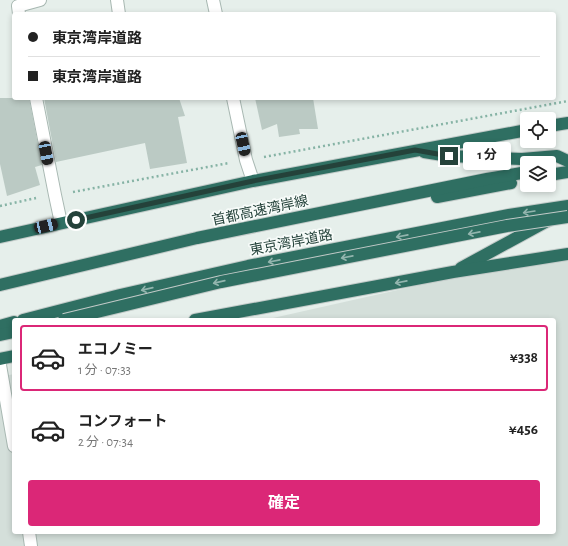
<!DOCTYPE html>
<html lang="ja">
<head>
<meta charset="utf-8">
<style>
	:root { --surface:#fff; --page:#f6f6f6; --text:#222; --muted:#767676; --line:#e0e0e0; --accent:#db2777 }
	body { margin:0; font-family:"Alegreya Sans","Noto Sans JP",sans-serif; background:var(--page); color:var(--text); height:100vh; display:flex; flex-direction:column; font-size:15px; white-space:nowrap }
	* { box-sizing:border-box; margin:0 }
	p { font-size:13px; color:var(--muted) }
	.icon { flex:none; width:22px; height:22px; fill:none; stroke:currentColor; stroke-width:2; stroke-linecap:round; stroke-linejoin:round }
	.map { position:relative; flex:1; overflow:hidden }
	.drawer { position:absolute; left:12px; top:318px; width:544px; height:216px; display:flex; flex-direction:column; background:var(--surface); border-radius:4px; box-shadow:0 2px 6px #0003 }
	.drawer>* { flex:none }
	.top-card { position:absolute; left:12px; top:12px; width:544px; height:88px; border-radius:4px; box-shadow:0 2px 6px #0003; display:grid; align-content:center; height:88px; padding:0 16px; background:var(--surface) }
	.controls { position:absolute; left:520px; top:112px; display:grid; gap:8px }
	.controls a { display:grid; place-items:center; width:36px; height:36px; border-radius:4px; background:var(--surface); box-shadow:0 2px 6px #0003; font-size:20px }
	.end { position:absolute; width:18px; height:18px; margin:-9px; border:5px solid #24423a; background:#fff; box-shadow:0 0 0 2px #fff }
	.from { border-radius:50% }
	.bubble { position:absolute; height:28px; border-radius:4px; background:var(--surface); box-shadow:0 2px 6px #0003; font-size:13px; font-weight:700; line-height:28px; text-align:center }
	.car { position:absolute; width:12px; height:24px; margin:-12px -6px; border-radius:5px; box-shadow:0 0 3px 1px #0007; background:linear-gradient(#222 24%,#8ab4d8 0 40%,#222 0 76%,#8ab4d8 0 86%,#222 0) }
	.top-card b { display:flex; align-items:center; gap:14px; height:38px; font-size:15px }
	.top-card b+b { border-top:1px solid var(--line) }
	.top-card i { width:10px; height:10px; background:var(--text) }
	ul { padding:7px 0 0; list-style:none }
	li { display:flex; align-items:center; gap:12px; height:66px; margin:0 8px 6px; padding:0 8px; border:2px solid transparent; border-radius:4px }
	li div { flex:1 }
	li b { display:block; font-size:15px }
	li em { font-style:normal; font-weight:700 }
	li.on { border-color:var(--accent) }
	li>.icon { width:36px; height:36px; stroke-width:1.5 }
	.action { display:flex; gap:8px; margin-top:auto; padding:8px 16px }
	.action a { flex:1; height:46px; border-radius:4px; background:var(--accent); color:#fff; font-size:16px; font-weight:700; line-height:46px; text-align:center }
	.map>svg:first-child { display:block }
	.built { fill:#d4dfda }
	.building { fill:#bbcac4 }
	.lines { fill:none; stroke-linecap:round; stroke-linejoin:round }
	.minor-casing { stroke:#a8b8b2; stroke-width:14 }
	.highway-casing { stroke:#c2cac8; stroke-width:14 }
	.path { stroke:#86b3a5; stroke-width:2.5; stroke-dasharray:2 3; stroke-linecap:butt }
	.minor { stroke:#fff; stroke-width:12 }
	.highway { stroke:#2f6f62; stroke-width:12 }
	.highway-bridge-casing { stroke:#c2cac8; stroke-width:14; stroke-linecap:butt }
	.highway-bridge { stroke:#2f6f62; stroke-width:12 }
	.oneway { stroke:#93b5ae }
	.route { stroke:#24423a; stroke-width:5 }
	.labels { text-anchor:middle; stroke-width:3.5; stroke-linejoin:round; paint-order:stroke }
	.street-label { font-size:14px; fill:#24423a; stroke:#f7fbf9 }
</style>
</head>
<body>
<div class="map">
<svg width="568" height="546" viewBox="0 0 568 546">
	<rect width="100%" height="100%" fill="#e6efeb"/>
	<path class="built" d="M568,255V546H0V377L14,374V532H554V320H264L509,265Z"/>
	<g class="building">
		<path d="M0,98H29L42,165L35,167L40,185L7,196L0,164Z"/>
		<path d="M44,98H179L185,116L178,117L187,163L150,169L145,143L56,162Z"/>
		<path d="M255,98H313L318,129H299L300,134L279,137L277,124L262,130Z"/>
	</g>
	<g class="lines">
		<defs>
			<g id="minor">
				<path d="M117,0L119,14"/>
				<path d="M213,0L216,14"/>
				<path d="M19,14L18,6L40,0"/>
				<path d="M36,98L55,195L61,223"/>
				<path d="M233,98L246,160L253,181"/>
				<path d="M0,365L14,446"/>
				<path d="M29,532L31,546"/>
			</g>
			<g id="highway">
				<path d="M549,126L568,123"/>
				<path d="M424,152L449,156L522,159L557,156L568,161"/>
				<path d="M549,175L568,172"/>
				<path d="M437,197L511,183"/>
				<path d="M0,237L253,181L527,130"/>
				<path d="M461,268L549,220"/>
				<path d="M0,285L197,238L487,179L527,172"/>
				<path d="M23,320L120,295L248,266L509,215L568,206"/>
				<path d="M195,320L453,272L568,254"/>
				<path d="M0,326L14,322"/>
				<path d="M0,335L14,332"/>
				<path d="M0,359L14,356"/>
			</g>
		</defs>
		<use href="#minor" class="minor-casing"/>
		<use href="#highway" class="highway-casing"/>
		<g class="path">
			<path d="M264,157L568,101"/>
			<path d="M73,192L229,163"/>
			<path d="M0,206L36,198"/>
		</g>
		<use href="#minor" class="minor"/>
		<use href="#highway" class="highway"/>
		<defs>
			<path id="highway-bridge" d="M64,320L221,282L507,226L568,217"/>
		</defs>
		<use href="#highway-bridge" class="highway-bridge-casing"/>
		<use href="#highway-bridge" class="highway-bridge"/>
	</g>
	<defs><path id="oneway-shaft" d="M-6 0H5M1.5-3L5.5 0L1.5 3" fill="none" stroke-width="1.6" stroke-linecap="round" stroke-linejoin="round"/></defs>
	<g class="oneway">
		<use href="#oneway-shaft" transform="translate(529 212) rotate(171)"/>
		<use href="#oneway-shaft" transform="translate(474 233) rotate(169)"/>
		<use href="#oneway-shaft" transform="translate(402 236) rotate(169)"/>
		<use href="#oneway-shaft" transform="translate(347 257) rotate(169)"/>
		<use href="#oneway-shaft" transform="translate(274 261) rotate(169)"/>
		<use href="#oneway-shaft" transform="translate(219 282) rotate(167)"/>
		<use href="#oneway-shaft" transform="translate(401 282) rotate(169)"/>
		<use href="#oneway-shaft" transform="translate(147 289) rotate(167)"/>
	</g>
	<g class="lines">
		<path class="route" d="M76,220L253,181L415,150L449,156"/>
	</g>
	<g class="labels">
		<g class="street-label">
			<text transform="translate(260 210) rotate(-12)" y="5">首都高速湾岸線</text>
			<text transform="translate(291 242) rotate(-11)" y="5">東京湾岸道路</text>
		</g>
	</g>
</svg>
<div class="controls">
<a><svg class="icon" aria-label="locate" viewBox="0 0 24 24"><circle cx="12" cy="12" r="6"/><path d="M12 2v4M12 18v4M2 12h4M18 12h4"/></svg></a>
<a><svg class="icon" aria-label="layers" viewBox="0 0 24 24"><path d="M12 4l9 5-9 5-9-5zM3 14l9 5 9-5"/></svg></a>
</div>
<i class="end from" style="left:76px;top:220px"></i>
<i class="end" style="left:449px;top:156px"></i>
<div class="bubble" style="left:463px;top:142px;width:48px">1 分</div>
<i class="car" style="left:243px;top:144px;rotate:168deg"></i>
<i class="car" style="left:46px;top:153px;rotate:169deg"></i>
<i class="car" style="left:46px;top:226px;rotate:77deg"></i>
<div class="top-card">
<b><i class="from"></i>東京湾岸道路</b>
<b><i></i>東京湾岸道路</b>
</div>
<section class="drawer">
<ul>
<li class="on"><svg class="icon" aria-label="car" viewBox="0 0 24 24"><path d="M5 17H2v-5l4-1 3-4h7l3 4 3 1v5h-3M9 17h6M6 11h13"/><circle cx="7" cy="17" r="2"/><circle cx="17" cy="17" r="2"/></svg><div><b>エコノミー</b><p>1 分 · 07:33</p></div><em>¥338</em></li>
<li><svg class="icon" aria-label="car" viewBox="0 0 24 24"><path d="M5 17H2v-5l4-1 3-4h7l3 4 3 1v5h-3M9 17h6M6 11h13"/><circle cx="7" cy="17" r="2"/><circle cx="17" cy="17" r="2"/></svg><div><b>コンフォート</b><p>2 分 · 07:34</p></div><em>¥456</em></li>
</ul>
<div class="action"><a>確定</a></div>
</section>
</div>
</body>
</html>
